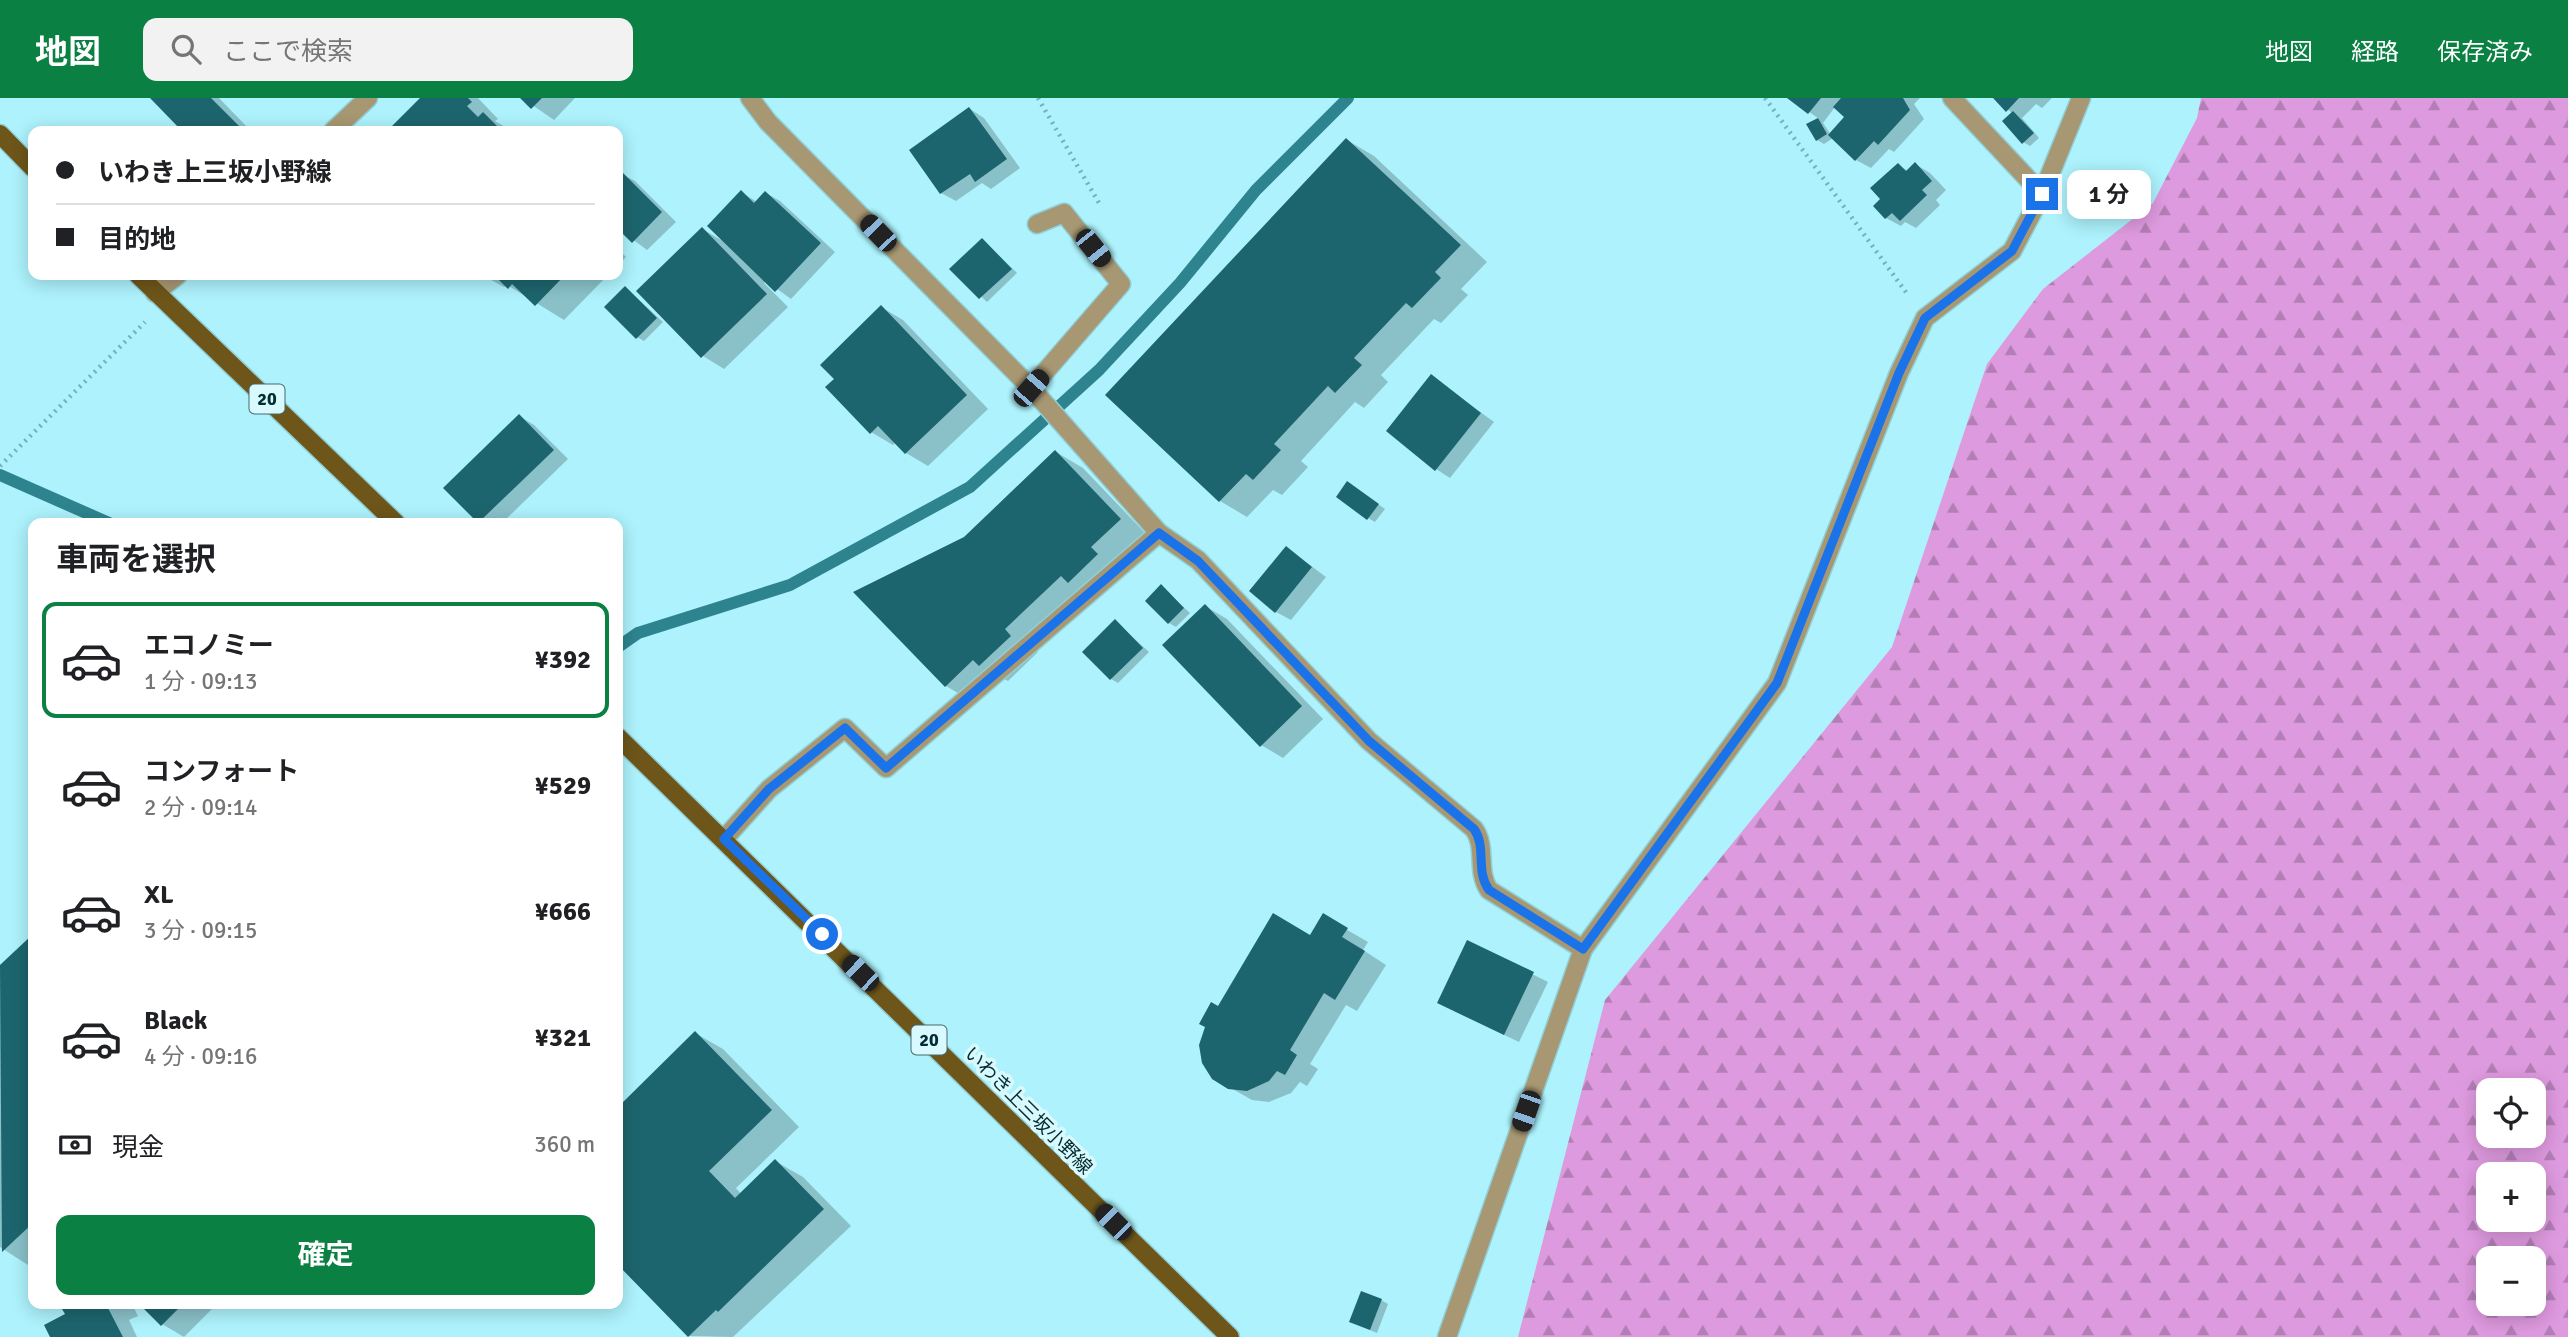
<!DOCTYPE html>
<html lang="ja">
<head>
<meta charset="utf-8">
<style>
	:root { --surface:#fff; --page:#f2f2f2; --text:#202124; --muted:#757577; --line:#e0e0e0; --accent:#0b8043 }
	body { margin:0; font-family:Signika,"Noto Sans JP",sans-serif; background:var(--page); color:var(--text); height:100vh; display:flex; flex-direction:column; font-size:26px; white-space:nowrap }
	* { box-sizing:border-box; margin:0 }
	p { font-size:23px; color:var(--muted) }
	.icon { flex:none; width:38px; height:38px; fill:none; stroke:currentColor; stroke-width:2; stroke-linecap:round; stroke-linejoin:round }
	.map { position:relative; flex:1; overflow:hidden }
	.drawer { position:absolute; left:28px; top:420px; width:595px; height:791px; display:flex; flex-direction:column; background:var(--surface); border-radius:14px; box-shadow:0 4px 18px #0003 }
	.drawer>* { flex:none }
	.hud { position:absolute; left:28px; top:28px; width:595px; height:154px; border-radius:14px; box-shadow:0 4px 18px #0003; display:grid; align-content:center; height:154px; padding:0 28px; background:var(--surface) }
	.controls { position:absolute; left:2476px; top:980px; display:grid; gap:14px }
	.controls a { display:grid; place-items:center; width:70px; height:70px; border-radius:14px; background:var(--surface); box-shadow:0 4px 18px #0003; font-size:35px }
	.end { position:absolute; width:32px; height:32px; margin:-16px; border:9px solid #1a73e8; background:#fff; box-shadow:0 0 0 4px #fff }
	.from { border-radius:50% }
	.bubble { position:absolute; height:49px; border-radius:14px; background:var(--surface); box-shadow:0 4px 18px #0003; font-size:23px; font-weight:700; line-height:49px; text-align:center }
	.car { position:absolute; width:21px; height:42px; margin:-21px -10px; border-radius:9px; box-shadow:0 0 5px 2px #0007; background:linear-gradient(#222 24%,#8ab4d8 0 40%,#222 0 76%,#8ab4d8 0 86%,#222 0) }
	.hud b { display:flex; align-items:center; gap:24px; height:66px; font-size:26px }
	.hud b+b { border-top:2px solid var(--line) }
	.hud i { width:18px; height:18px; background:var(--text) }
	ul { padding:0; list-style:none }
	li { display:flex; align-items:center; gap:21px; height:116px; margin:0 14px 10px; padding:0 14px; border:4px solid transparent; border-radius:14px }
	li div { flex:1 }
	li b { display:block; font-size:26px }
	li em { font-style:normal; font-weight:700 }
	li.current { border-color:var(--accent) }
	li>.icon { width:63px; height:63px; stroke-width:1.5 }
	h2 { padding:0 28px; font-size:32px; line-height:84px }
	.pay { display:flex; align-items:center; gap:18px; height:77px; padding:0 28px; font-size:26px }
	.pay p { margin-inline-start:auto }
	.action { display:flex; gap:14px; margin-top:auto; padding:14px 28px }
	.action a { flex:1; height:80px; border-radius:14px; background:var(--accent); color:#fff; font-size:28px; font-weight:700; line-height:80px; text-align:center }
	header { display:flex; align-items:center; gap:42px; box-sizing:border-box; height:98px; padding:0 35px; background:var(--accent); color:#fff }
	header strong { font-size:33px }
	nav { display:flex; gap:38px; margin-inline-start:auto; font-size:24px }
	.search { width:490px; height:63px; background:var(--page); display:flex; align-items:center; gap:18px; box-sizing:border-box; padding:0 24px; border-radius:14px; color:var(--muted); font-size:26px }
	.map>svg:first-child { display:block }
	.forest { fill:url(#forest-firs); fill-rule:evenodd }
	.shadow { fill:#0003; fill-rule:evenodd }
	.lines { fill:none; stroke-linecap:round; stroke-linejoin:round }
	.stream { stroke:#2d848f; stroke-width:12 }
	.building { fill:#1d656e }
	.minor-casing { stroke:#8fcfd7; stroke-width:21 }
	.major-casing { stroke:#8fcfd7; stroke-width:21 }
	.path { stroke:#75b1b9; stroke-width:4.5; stroke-dasharray:2 5; stroke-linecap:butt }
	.minor { stroke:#a79772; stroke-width:18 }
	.major { stroke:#6e561a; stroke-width:18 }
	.route { stroke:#1a73e8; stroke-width:9 }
	.labels { text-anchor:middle; stroke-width:7; stroke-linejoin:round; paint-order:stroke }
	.shield { fill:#d8f9fd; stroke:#446a6e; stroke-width:2 }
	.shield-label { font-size:18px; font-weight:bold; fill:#042d31 }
	.street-label { font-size:19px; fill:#042d31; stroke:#d8f9fd }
</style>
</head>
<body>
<header>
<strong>地図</strong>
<div class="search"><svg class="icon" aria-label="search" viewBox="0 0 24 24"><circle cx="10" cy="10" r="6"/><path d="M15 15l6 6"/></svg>ここで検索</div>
<nav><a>地図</a><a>経路</a><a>保存済み</a></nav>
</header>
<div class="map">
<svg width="2568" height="1239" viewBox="0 0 2568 1239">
	<defs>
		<pattern id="forest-firs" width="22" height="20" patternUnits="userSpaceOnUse" patternTransform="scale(1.75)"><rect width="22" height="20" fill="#de9adf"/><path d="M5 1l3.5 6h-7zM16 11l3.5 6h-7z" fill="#b27eb5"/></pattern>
	</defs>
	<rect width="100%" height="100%" fill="#adf2fc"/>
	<path class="forest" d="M2201,0H2568V1239H1518L1605,902L1892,549L1987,266L2043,191L2153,105L2197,20ZM2488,992H2534V1038H2488ZM2488,1076H2534V1122H2488ZM2488,1160H2534V1206H2488Z"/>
	<g class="shadow">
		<path d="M152,0H219L251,33H180L183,31Z"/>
		<path d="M422,0H478L498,21L495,23L512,33H390Z"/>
		<path d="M522,0H575L554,22Z"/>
		<path d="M1790,0H1920L1914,6L1924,21L1894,54L1889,51L1871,70L1856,62L1833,40L1824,46L1817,42L1808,27L1819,21ZM1835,9L1847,19L1831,37L1823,25Z"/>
		<path d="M1995,0H2052L2042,10L2036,6L2022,20L2039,40L2030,48L2023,44L2013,16Z"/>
		<path d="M970,11L984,20L1020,70L991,91L982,85L956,103L941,95Z"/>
		<path d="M1347,42L1374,58L1487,164L1461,191L1468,197L1441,225L1434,221L1381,277L1388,284L1364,310L1355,304L1301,363L1308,369L1282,397L1273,392L1247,419L1220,403Z"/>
		<path d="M1915,66L1930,75L1946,92L1936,102L1940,107L1916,130L1905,124L1901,128L1886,120L1883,101L1898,67L1908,73Z"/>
		<path d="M618,74L635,83L676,124L647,152L624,135H618Z"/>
		<path d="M741,94L757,104L766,95L780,103L835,154L791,201L766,183L764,185L788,209L724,271L703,258L702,131L723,143Z"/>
		<path d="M983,142L1017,175L987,204L952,171Z"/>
		<path d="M618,151L626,159L618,167Z"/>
		<path d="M482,177H608L564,222L507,187L504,189Z"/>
		<path d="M626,190L663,224L644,243L637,239Z"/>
		<path d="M881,209L903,222L988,311L928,368L906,355L896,344L893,347L871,334L836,281Z"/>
		<path d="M1431,278L1494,324L1450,380L1436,371Z"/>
		<path d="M519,318L534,327L568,361L502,425H481L445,390Z"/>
		<path d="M1056,354L1083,370L1147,437L1125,473L1097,500L1087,495L1032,548L1038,554L1008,583L1000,579L973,604L946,588L965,440Z"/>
		<path d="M1354,389L1385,411L1375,424L1368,420Z"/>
		<path d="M1287,450L1326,479L1291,522L1276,514Z"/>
		<path d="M1162,489L1190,515L1176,529L1169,525Z"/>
		<path d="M1205,508L1227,521L1323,621L1283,660L1261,647Z"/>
		<path d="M1115,523L1149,554L1118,585L1111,581Z"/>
		<path d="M1323,818L1368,844L1363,852L1386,867L1357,913L1346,907L1310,966L1318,971L1307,988L1300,984L1291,995L1269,1004L1252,1002L1213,980L1218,910L1311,839Z"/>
		<path d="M33,838V1167L31,1169L0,1149V870Z"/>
		<path d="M1468,844L1548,884L1519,944L1454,913Z"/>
		<path d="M695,935L723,951L799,1029L736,1090L741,1096L775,1063L803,1079L851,1128L733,1239L689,1238L618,1166V1011Z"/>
		<path d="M1381,1202L1388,1206L1377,1235L1358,1227Z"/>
		<path d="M61,1206H132L138,1218L129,1222L137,1239H52L67,1217Z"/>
		<path d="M141,1206H217L184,1239L162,1226Z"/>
	</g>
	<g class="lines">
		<g class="stream">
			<path d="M0,377L109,425"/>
			<path d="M618,549L638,535L790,487L970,389L1099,272L1180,185L1256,92L1348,0"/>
		</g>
	</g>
	<g class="building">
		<path d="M150,0H211L244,33H178L180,31Z"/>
		<path d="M420,0H468L472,4L467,8L478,19L483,14L502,33H387Z"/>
		<path d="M520,0H542L531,11Z"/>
		<path d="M1787,0H1821L1808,16Z"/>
		<path d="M1841,0H1903L1910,12L1878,47L1874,43L1855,63L1828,37L1844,19L1833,9Z"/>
		<path d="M1993,0H2019L2006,14Z"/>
		<path d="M969,9L1007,61L975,84L970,76L940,96L909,52Z"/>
		<path d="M2013,13L2034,35L2022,46L2002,23Z"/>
		<path d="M1818,20L1827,36L1816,43L1806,26Z"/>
		<path d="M1346,40L1461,147L1435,174L1441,180L1412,210L1406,205L1354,260L1362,267L1335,295L1328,288L1274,346L1281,352L1253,382L1246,376L1219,404L1105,297Z"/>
		<path d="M1915,64L1932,83L1922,92L1927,97L1900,123L1892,115L1885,121L1873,108L1880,101L1870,90L1898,65L1906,73Z"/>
		<path d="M620,72L662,114L632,145L618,131V74Z"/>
		<path d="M741,92L754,105L765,93L821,145L775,194L707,128Z"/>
		<path d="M702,129L767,196L701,260L636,193Z"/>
		<path d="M982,140L1012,171L979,201L949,171Z"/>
		<path d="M494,177H565L535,208L512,186L508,191Z"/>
		<path d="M625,188L657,220L636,241L604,209Z"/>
		<path d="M881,207L967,297L905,356L878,328L870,336L825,289L834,281L820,267Z"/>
		<path d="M1431,276L1481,315L1435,373L1386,333Z"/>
		<path d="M519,316L554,352L478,425L443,390Z"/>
		<path d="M1055,352L1121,421L1091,449L1098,456L1068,485L1061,478L1005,531L1011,538L979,568L973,562L945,589L853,494L964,439Z"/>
		<path d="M1347,383L1379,406L1367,422L1336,399Z"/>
		<path d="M1286,448L1312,469L1275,515L1249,493Z"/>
		<path d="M1161,486L1184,510L1168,526L1145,503Z"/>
		<path d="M1205,506L1302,608L1260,649L1162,547Z"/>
		<path d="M1115,521L1143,550L1110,582L1082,554Z"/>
		<path d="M1273,815L1310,837L1323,815L1348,830L1342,839L1365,853L1335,902L1324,895L1290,952L1297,957L1285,977L1277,973L1269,983L1247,993L1228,991L1212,981L1202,965L1199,947L1205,929L1199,926L1211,904L1218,908Z"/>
		<path d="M33,836V1125L2,1154L0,867Z"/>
		<path d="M1467,842L1534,874L1504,937L1437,905Z"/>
		<path d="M695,933L772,1012L709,1073L735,1100L775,1061L824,1111L718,1214L716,1212L688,1239L618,1167V1009Z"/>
		<path d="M1361,1193L1382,1201L1370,1232L1349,1224Z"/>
		<path d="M59,1206H116L108,1210L123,1239H50L44,1227L65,1216Z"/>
		<path d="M139,1206H183L161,1228Z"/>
	</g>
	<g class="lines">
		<defs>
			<g id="minor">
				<path d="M750,0L768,24L1031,290L1159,435L1198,462L1369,643L1474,731C1487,749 1476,773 1489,792L1583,851"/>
				<path d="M1952,0L2042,96"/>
				<path d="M333,33L368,0"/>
				<path d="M155,195L178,177"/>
				<path d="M1031,290L1121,186L1064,115L1037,126"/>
				<path d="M724,741L769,691L845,630L886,670L1159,435"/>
				<path d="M1447,1239L1583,851L1777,585L1899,275L1925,220L2012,153L2042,96L2081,0"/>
			</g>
			<g id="major">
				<path d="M0,36L33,70"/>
				<path d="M138,177L396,425"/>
				<path d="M618,639L1230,1239"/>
			</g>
		</defs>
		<use href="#minor" class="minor-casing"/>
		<use href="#major" class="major-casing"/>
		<g class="path">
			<path d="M1038,0L1099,105"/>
			<path d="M1765,0L1908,197"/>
			<path d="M0,368L145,224"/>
		</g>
		<use href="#minor" class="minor"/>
		<use href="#major" class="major"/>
	</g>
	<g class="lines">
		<path class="route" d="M822,836L724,741L769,691L845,630L886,670L1159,435L1198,463L1369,643L1474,731C1487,749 1475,773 1489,792L1583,851L1777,585L1899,275L1925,220L2012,153L2042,96"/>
	</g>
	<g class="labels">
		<g class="shield">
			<rect x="249.5" y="286.5" width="35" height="29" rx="5"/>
			<rect x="911.5" y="927.5" width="35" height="29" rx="5"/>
		</g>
		<g class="shield-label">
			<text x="267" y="307">20</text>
			<text x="929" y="948">20</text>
		</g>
		<g class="street-label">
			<text transform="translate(1029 1012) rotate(45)" y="7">いわき上三坂小野線</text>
		</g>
	</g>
</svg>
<div class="controls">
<a><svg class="icon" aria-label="locate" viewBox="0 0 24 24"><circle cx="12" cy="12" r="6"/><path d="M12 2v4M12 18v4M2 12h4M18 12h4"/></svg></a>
<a>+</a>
<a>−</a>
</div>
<i class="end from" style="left:822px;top:836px"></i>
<i class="end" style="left:2042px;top:96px"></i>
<div class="bubble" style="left:2067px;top:72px;width:84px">1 分</div>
<i class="car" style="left:878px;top:135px;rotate:316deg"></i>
<i class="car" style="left:1093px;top:150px;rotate:141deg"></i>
<i class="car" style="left:1031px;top:290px;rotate:41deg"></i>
<i class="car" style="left:860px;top:875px;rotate:314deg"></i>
<i class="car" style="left:1526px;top:1013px;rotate:199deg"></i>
<i class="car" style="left:1113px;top:1124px;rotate:315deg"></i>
<div class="hud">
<b><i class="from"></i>いわき上三坂小野線</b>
<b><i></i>目的地</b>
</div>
<section class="drawer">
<h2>車両を選択</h2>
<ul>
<li class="current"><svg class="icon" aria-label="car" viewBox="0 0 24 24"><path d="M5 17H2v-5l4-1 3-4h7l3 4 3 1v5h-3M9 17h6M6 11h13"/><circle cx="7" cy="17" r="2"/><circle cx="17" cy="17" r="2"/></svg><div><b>エコノミー</b><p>1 分 · 09:13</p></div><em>¥392</em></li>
<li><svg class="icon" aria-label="car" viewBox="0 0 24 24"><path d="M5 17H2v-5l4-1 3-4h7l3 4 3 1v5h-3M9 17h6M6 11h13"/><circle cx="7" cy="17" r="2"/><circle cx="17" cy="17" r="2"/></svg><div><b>コンフォート</b><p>2 分 · 09:14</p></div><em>¥529</em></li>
<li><svg class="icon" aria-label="car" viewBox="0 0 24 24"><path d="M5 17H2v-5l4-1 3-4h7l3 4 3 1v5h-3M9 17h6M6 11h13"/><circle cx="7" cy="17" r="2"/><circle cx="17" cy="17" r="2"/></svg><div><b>XL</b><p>3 分 · 09:15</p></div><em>¥666</em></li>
<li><svg class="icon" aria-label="car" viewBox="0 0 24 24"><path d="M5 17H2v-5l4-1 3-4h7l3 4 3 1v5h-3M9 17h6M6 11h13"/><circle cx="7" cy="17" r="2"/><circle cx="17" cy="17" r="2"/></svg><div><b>Black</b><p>4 分 · 09:16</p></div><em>¥321</em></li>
</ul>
<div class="pay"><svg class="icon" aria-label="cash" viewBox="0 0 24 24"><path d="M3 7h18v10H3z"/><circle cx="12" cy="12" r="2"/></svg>現金<p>360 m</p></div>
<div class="action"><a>確定</a></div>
</section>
</div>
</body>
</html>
